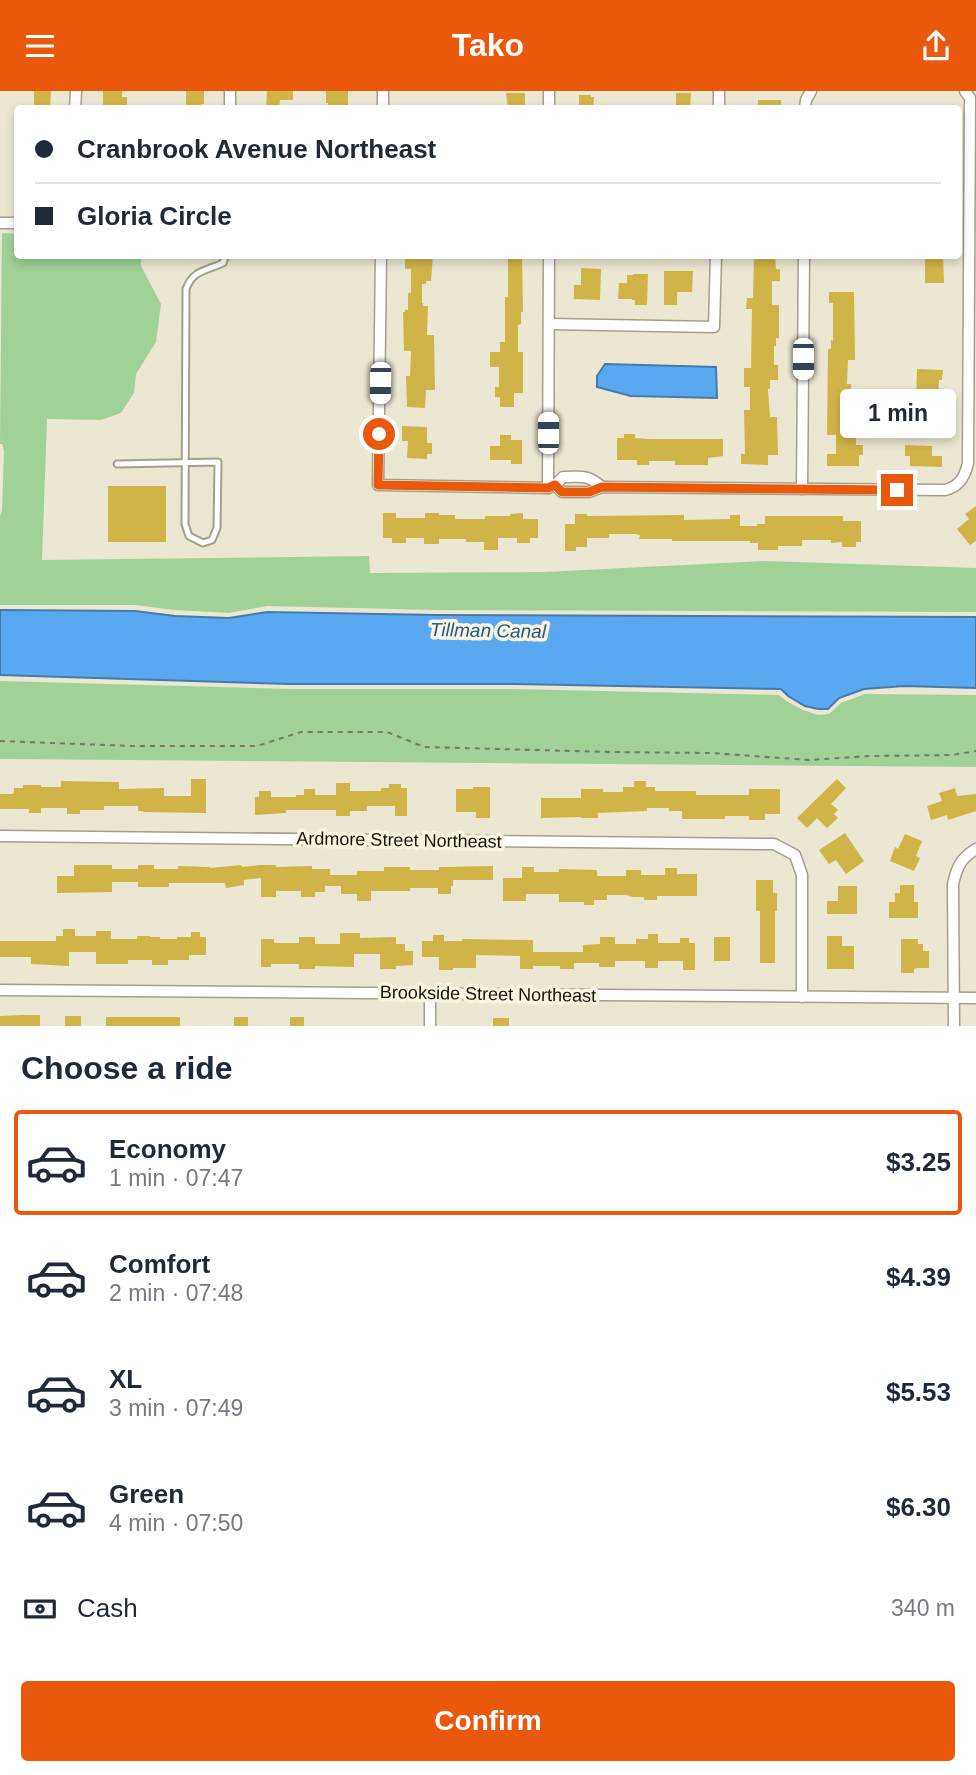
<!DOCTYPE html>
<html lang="en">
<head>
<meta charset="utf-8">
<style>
	:root { --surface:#fff; --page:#f2f2f3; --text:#1f2937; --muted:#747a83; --line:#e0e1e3; --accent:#ea580c }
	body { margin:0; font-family:Helvetica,sans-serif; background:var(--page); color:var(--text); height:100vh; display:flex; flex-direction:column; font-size:26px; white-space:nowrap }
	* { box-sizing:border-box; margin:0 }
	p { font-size:23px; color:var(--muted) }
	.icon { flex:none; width:38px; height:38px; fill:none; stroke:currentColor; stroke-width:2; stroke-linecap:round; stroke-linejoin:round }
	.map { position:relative; height:935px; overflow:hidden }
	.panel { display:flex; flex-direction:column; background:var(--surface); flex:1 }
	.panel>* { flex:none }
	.guide { position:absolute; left:14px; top:14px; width:948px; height:154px; border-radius:7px; box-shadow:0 4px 10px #0003; display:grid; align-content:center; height:154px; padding:0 21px; background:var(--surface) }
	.end { position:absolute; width:32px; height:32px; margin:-16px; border:9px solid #ea580c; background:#fff; box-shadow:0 0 0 4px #fff }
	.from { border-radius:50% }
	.bubble { position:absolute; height:49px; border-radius:7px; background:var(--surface); box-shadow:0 4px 10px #0003; font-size:23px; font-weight:700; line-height:49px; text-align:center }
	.car { position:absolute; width:21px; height:42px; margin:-21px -10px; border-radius:9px; box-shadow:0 0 5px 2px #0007; background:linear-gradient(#fff 24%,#345 0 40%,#fff 0 76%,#345 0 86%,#fff 0) }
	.guide b { display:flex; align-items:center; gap:24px; height:66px; font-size:26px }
	.guide b+b { border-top:2px solid var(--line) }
	.guide i { width:18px; height:18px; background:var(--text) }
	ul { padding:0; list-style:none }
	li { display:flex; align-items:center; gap:21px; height:105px; margin:0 14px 10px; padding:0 7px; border:4px solid transparent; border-radius:7px }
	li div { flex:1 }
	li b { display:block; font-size:26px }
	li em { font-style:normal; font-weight:700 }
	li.active { border-color:var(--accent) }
	li>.icon { width:63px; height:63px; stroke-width:1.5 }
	h2 { padding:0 21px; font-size:32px; line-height:84px }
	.pay { display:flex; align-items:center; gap:18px; height:77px; padding:0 21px; font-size:26px }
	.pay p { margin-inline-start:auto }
	.action { display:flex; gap:14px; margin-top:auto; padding:14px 21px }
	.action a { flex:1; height:80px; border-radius:7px; background:var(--accent); color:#fff; font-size:28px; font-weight:700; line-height:80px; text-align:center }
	header { display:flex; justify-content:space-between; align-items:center; height:91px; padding:0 21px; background:var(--accent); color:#fff; font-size:32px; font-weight:700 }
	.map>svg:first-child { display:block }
	.green { fill:#a0d197 }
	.water { fill:#5aa8ef; stroke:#457bab; stroke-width:2 }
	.building { fill:#d0b448 }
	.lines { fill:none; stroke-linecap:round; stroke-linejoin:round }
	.lane-casing { stroke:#a49f8d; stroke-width:9 }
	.street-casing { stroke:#a49f8d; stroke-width:13 }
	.path { stroke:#7b776a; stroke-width:2; stroke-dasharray:5 5; stroke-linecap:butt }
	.lane { stroke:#fff; stroke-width:5 }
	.street { stroke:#fff; stroke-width:10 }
	.route { stroke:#ea580c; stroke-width:9 }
	.labels { text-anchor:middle; stroke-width:7; stroke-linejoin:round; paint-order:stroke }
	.street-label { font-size:18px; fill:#14120b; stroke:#f9f4e0 }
	.water-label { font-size:19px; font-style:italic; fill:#235988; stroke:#f9f4e0 }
</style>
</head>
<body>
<header><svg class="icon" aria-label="menu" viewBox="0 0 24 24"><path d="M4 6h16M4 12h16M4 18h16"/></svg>Tako<svg class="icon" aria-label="share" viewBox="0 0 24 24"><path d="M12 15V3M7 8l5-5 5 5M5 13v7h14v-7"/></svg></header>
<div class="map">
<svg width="976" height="935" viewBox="0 0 976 935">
	<rect width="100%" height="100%" fill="#ece7d3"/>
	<g class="green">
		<path d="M2,142L17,143L18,164L141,165V175L161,213L156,251L136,283L134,302L121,322L101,329L47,328L42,469L369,465L370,482L545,481L765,470L976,477V521L437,519L267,515L229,522L175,519L135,514H0V425L2,419L4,360L2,353H0Z"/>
		<path d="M0,590L290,598H514L779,604L786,610L803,619L818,624L829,623L841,612L865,603L976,604V676L0,668Z"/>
	</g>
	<g class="water">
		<path d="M605,273L716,276L717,307L631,305L597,296V285Z"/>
		<path d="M0,519L135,520L175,525L229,527L267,521L437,524L976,526V597L904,595L864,598L839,607L828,618H818L805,615L788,605L781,598L514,593H290L0,584Z"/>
	</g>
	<g class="building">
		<path d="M34,0H51L50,18H34Z"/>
		<path d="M103,0H122V6H127V18H103Z"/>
		<path d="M186,0H204V13H201V18H186Z"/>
		<path d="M267,0H293V9H280L279,18H266Z"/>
		<path d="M326,0H348V18H328V12H326Z"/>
		<path d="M506,2H525V17L508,18Z"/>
		<path d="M676,2H691L690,18H676Z"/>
		<path d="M579,4H591V6H594L593,18H579Z"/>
		<rect x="758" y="9" width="23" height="9"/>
		<path d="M405,164H433L431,190H426V193H422V212H423V215H428L427,244H434L435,299H426L425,317L407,316L406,285H410L411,260H404L403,221H405V219H408V202H411V178H405Z"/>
		<path d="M754,164H775L776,178H780V190H772V214H779V247H776V255H774V274H778V289H770V298H768L770,326H777L778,364H768V374L741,373V363H745L744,319H750V296H744V277H751L752,218H746L747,207H753Z"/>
		<path d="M925,164H943L944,192H925Z"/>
		<path d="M508,166H522L523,221H521V233L518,234V261H523V302H514V316H500V306H495V296H499V276H490V261H500V251H505V206H508Z"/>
		<path d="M581,177L601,178L600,209L574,208V194H581Z"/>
		<path d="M664,180H693L692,201H677V214H664Z"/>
		<path d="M633,183H648L647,214H635V209H632V208H618L619,192H627V184H633Z"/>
		<path d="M829,201H854L855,269H848L847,293H851L850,335H856V354H863V364H859V375H827V363H836V344H827L828,258H831V249L833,250V212H829Z"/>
		<path d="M917,278L943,279L942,289H939L938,309L916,308Z"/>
		<path d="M402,335L427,336V352H432V363H427V368L407,367L408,350H402Z"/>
		<path d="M624,343H635V347L649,348H723V365L708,367V374H675V370H649V374H637V369H617V347H624Z"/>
		<path d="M500,344H511V349H522V373H511V369H490V355H500Z"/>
		<path d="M905,354L932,355V365H942V376L910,375V365H905Z"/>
		<rect x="108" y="395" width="58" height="56"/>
		<path d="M976,415V450L970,454L957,438L969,428L965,423Z"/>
		<path d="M383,422H396V427H425V422H439V424H455V428H485V425H510V423L523,422V428H538V447H530V452H517V447H498V459H484V451H466V448H439V453H424V447H406V452H392V447H383Z"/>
		<path d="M575,423H587V425L684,424V429L730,428V424H740V435H757V433H765V425H843V430H861V451H856V456H842V451L831,452V449H802V455H778V459H758V452H750V450H672V448H639L640,444L635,443H609V447H587V456H576V460H565V433H575Z"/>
		<path d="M191,688H206V722L143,721V720H138V715H104V719H80V723H67V717H41V722H29V718H0V703H12L14,702V697H23V694H41V696H61V690L119,691V698L164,697V705H191Z"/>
		<path d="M837,688L846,697L831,713L838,719L834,723L838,727L827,737L817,727L807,737L797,727Z"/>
		<path d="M634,690H646V696H655V700H696V704H749V698H780V723H765V729H749V725H725V728H682V720H669V717H647V720L598,722V727H581V726L541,727V707H581V698H603V701H623V696H634Z"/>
		<path d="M336,692H350V700H381V697H389V693H401V697H407V725H395V715H367V720H350V725H336V719H286V722L255,724V706H259V700H271V706H296V704H304V698H315V704H336Z"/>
		<path d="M473,696H490V727H476V721H456V698H473Z"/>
		<path d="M955,697L957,705L976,703V720L948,729L947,724L931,729L927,715L942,710L939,702Z"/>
		<path d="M845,742L864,770L846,783L836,769L829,773L819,759Z"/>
		<path d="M905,743L922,750L916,765L920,767L914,780L890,770L895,756L898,758Z"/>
		<path d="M74,774H112V778H138V774H154V778H178V775L210,776V777L241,774L242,776L260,774H276V776L312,775V778H330V784H357V780H384V776H410V779H439V776H444L493,775V789H453V795H451V803H438V797H410V800H371V810H357V803H341V795H325V801H315V806H301V800H276V806H261V787L244,789V794L226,797L225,792H169V796H138V791H112V801L57,802V785H74Z"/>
		<path d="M522,776H534V781H559V778L597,779V785H626V779H641V784H665V777H677V783H697V805H657V809H644V806H633L626,804H607V809H594V814H584V811H559V803H526V810H503V787H522Z"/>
		<path d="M756,789H773V802H777V820H775V872H760V820H756Z"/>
		<path d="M900,794H914V811H918V827H889V811H895V802H900Z"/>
		<path d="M838,795H857V823H827V810H838Z"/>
		<path d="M63,838H75V845H96V840H111V848H137V845H150V846H160V848H177V846H191V841H200V846H206V864H189V869H168V874H152V869H128V873H96V861H69V875L31,873V866H0V850H56V845H63Z"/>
		<path d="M340,842H360V847L396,846V853H405V860H413V874L396,875V878H380V863H354V876L315,875V878H299V873H271V876H261V848H274V852H299V846H315V853H340Z"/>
		<path d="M648,843H658V852H680V847H689V852H695V879H683V870H658V877H645V870H615V876H599V872H574V878H560V875H533V878H520V865L476,864V877H453V879H439V866H422V850H433V844H444V850H462V848L533,849V861H583V854L600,853V846H615V853H636V848H648Z"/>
		<path d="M827,845H842V855H854V878H827Z"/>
		<rect x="714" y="846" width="16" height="24"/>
		<path d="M901,848H918V853H923V860H929V877H917L914,878V882H901Z"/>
		<path d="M22,924H40V935H0V925Z"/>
		<rect x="65" y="925" width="16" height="10"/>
		<rect x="106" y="926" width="74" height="9"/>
		<rect x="234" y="926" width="14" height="9"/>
		<rect x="290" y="926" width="14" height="9"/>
		<rect x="493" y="927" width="16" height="8"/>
	</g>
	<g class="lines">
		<defs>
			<path id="lane" d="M117,373L218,371L217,437L212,449L203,452L189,445L185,433L186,198C193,179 206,180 223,172L226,164"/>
			<g id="street">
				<path d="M75,18L76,0"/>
				<path d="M230,18V0"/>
				<path d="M383,18V0"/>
				<path d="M549,18V0"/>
				<path d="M719,18V0"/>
				<path d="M805,18L806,9L811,0"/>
				<path d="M0,132H18"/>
				<path d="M381,164L378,394L548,397L555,394L563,386C582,386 587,383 602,396"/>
				<path d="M549,233L714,236L716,164"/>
				<path d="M555,394L562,401H589L602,396L945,399C959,396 965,386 968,372L970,7L965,0"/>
				<path d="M548,397L549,164"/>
				<path d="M802,398L804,164"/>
				<path d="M0,745L774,753L795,764L802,784V906"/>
				<path d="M0,899L976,907"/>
				<path d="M430,902V935"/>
				<path d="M954,935L953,793C957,776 960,768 976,758"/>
			</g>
		</defs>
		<use href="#lane" class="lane-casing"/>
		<use href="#street" class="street-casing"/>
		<path class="path" d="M0,650L133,655H257L301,641H387L424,656L611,661L712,662L809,669L869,665L952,664L976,660"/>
		<use href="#lane" class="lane"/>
		<use href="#street" class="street"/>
	</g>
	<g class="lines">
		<path class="route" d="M379,343L378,394L548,397L555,394L562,401H589L602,396L897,399"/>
	</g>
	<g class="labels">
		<g class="street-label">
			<text transform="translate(399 749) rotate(1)" y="6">Ardmore Street Northeast</text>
			<text transform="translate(488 903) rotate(1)" y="6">Brookside Street Northeast</text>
		</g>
		<g class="water-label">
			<text transform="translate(488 539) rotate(1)" y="7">Tillman Canal</text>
		</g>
	</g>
</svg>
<i class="end from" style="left:379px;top:343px"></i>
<i class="end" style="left:897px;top:399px"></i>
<div class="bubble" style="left:840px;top:298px;width:116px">1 min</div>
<i class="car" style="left:803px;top:268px;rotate:180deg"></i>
<i class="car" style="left:380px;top:292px;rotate:181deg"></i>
<i class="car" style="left:548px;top:342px;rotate:0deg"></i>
<div class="guide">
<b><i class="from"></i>Cranbrook Avenue Northeast</b>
<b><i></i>Gloria Circle</b>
</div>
</div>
<section class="panel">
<h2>Choose a ride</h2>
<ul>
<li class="active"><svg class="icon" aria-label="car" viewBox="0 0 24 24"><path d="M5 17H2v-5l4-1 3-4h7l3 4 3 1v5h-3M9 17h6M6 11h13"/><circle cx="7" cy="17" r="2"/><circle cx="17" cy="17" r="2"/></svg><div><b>Economy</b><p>1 min · 07:47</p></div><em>$3.25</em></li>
<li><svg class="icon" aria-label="car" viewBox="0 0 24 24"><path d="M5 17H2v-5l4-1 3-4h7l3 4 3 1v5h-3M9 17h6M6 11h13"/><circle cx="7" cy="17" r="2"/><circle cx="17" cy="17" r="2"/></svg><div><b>Comfort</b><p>2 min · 07:48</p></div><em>$4.39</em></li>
<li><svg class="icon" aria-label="car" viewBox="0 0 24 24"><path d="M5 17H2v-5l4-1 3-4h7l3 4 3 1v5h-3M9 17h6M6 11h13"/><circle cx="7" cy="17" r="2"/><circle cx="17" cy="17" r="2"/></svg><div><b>XL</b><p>3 min · 07:49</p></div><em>$5.53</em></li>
<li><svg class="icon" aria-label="car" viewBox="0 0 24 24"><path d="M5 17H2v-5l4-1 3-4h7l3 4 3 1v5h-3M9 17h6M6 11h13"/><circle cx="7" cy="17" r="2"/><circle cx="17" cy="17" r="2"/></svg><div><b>Green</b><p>4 min · 07:50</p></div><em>$6.30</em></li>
</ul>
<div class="pay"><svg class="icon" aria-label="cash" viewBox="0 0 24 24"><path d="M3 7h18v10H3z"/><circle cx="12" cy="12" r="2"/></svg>Cash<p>340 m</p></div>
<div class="action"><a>Confirm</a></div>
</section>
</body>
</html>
